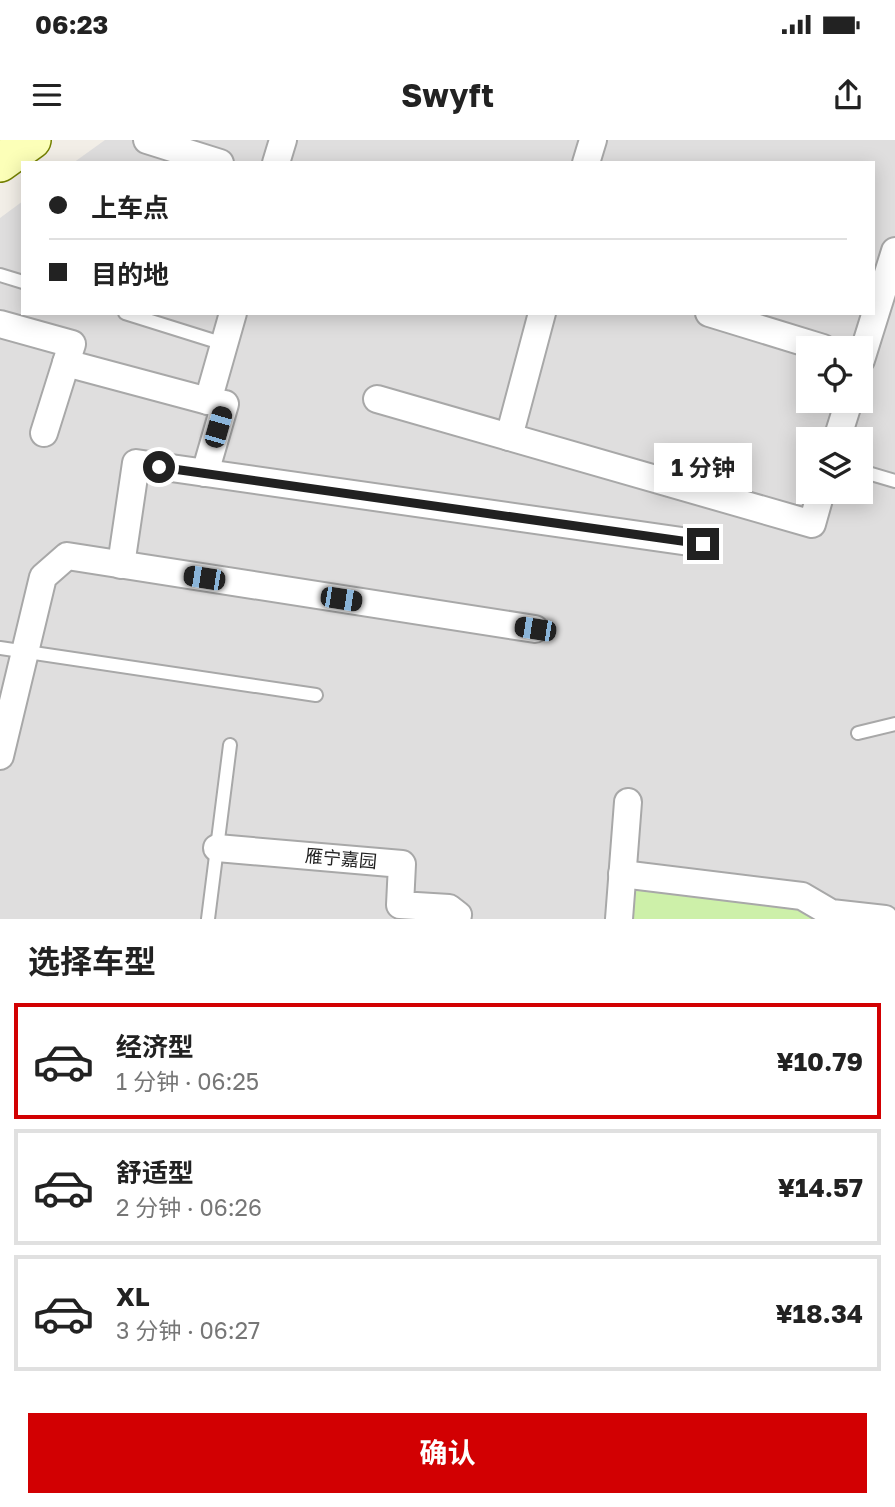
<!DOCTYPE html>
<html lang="zh">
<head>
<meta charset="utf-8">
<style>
	:root { --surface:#fff; --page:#f2f2f2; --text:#222; --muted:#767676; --line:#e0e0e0; --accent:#d20002 }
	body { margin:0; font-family:"Golos Text","Noto Sans SC",sans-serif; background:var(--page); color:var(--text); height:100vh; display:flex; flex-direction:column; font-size:26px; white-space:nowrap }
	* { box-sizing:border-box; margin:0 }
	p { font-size:23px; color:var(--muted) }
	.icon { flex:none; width:38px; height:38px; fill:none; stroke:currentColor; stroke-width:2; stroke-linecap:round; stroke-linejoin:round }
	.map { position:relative; height:779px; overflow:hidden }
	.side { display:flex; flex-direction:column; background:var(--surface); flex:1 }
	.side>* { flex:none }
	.banner { position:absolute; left:21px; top:21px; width:854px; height:154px; border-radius:0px; box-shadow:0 4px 18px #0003; display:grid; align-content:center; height:154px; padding:0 28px; background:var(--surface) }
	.buttons { position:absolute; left:796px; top:196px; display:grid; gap:14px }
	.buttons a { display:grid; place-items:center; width:77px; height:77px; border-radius:0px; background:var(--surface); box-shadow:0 4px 18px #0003; font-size:35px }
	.end { position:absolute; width:32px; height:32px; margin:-16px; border:9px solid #212121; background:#fff; box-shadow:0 0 0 4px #fff }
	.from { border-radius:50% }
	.bubble { position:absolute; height:49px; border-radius:0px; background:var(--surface); box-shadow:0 4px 18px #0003; font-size:23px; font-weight:700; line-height:49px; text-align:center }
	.car { position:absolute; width:21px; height:42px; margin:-21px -10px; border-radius:9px; box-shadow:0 0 5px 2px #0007; background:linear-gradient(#222 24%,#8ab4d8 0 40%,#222 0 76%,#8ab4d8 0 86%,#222 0) }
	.banner b { display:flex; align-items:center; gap:24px; height:66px; font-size:26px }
	.banner b+b { border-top:2px solid var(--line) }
	.banner i { width:18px; height:18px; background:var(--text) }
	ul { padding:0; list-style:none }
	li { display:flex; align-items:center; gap:21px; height:116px; margin:0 14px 10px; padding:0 14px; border:4px solid var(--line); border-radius:0px }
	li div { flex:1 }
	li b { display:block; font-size:26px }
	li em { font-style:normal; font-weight:700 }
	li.selected { border-color:var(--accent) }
	li>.icon { width:63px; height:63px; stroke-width:1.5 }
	h2 { padding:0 28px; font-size:32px; line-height:84px }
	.primary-button { display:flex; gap:14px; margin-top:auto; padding:14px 28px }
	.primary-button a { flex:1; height:80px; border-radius:0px; background:var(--accent); color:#fff; font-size:28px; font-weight:700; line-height:80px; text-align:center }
	.status { display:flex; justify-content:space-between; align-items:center; height:49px; padding:0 35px; background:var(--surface); direction:ltr }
	.status svg { height:19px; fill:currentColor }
	header { display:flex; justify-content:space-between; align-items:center; height:91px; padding:0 28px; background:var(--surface); font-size:32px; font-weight:700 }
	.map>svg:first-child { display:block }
	.residential { fill:#dfdede; fill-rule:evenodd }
	.grass { fill:#cdf0a9 }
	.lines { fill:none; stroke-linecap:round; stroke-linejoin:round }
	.service-casing { stroke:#a8a8a8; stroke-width:16 }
	.minor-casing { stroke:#a8a8a8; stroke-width:30 }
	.secondary-casing { stroke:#748000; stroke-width:40 }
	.service { stroke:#fff; stroke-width:12 }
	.minor { stroke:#fff; stroke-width:26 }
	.secondary { stroke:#fcffb8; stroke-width:37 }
	.route { stroke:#212121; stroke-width:9 }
	.labels { text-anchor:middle; stroke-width:7; stroke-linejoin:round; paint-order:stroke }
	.street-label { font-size:18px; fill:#212121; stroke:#fff }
</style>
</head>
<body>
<div class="status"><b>06:23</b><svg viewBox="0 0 49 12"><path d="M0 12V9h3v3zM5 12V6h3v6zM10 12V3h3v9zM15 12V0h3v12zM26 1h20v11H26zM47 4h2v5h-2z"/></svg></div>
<header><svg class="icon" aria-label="menu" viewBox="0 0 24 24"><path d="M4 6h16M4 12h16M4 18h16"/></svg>Swyft<svg class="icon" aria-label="share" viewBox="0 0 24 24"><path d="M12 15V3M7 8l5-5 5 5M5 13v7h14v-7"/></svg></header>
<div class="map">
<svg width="895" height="779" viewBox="0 0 895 779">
	<rect width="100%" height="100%" fill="#f2eee7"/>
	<path class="residential" d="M105,0H895V779H0V78L23,61V173H873V23H73ZM808,208H861V261H808ZM808,299H861V352H808Z"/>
	<path class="grass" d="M628,747L895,779H625Z"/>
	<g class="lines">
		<defs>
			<g id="service">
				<path d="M0,135L23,142"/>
				<path d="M125,173L224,204"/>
				<path d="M861,331L895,341"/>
				<path d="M0,508L316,555"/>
				<path d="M858,593L895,584"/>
				<path d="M208,779L230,605"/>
			</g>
			<g id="minor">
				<path d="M147,0L220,23"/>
				<path d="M276,23L283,0"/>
				<path d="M586,23L593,0"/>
				<path d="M709,173L823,208"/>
				<path d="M0,184L72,204L66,223"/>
				<path d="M861,220L895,111"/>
				<path d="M377,259L812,384L821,352"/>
				<path d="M44,293L66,223L208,261L233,173"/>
				<path d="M509,297L542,173"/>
				<path d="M837,299L849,261"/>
				<path d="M205,333L225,264L208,261"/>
				<path d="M121,425L136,323L703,404"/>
				<path d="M0,616L43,437L67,416L535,489"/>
				<path d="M217,708L402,724L400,765L449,768L458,775L457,779"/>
				<path d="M622,734L802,756L831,773L885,779"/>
				<path d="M619,779L628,662"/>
			</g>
			<path id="secondary" d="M0,23L32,0"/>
		</defs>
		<use href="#service" class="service-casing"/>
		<use href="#minor" class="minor-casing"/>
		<use href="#secondary" class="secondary-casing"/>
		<use href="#service" class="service"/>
		<use href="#minor" class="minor"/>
		<use href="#secondary" class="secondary"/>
	</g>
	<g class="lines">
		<path class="route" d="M159,327L703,404"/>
	</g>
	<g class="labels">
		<g class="street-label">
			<text transform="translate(341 719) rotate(5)" y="6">雁宁嘉园</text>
		</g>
	</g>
</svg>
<div class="buttons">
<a><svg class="icon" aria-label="locate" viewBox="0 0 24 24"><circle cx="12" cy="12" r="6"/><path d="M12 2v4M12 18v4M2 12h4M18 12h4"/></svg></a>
<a><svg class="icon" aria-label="layers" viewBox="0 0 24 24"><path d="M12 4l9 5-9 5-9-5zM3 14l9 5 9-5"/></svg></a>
</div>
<i class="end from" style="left:159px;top:327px"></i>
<i class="end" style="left:703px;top:404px"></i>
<div class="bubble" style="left:654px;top:303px;width:98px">1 分钟</div>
<i class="car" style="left:218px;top:287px;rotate:16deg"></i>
<i class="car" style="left:204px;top:438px;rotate:279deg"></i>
<i class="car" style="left:341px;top:459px;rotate:99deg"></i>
<i class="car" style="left:535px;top:489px;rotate:279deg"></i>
<div class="banner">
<b><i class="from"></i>上车点</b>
<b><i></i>目的地</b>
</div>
</div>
<section class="side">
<h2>选择车型</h2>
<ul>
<li class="selected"><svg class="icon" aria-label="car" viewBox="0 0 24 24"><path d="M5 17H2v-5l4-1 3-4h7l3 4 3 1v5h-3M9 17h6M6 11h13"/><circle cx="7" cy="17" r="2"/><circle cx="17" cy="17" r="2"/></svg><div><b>经济型</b><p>1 分钟 · 06:25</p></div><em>¥10.79</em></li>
<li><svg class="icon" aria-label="car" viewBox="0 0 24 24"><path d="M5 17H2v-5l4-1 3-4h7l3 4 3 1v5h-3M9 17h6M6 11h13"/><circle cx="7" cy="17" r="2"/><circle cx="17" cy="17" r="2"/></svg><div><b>舒适型</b><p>2 分钟 · 06:26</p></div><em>¥14.57</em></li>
<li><svg class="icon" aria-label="car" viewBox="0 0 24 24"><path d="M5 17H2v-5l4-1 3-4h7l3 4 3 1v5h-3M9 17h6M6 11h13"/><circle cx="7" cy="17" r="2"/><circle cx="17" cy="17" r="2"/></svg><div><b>XL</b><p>3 分钟 · 06:27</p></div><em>¥18.34</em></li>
</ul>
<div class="primary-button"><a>确认</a></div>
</section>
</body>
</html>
